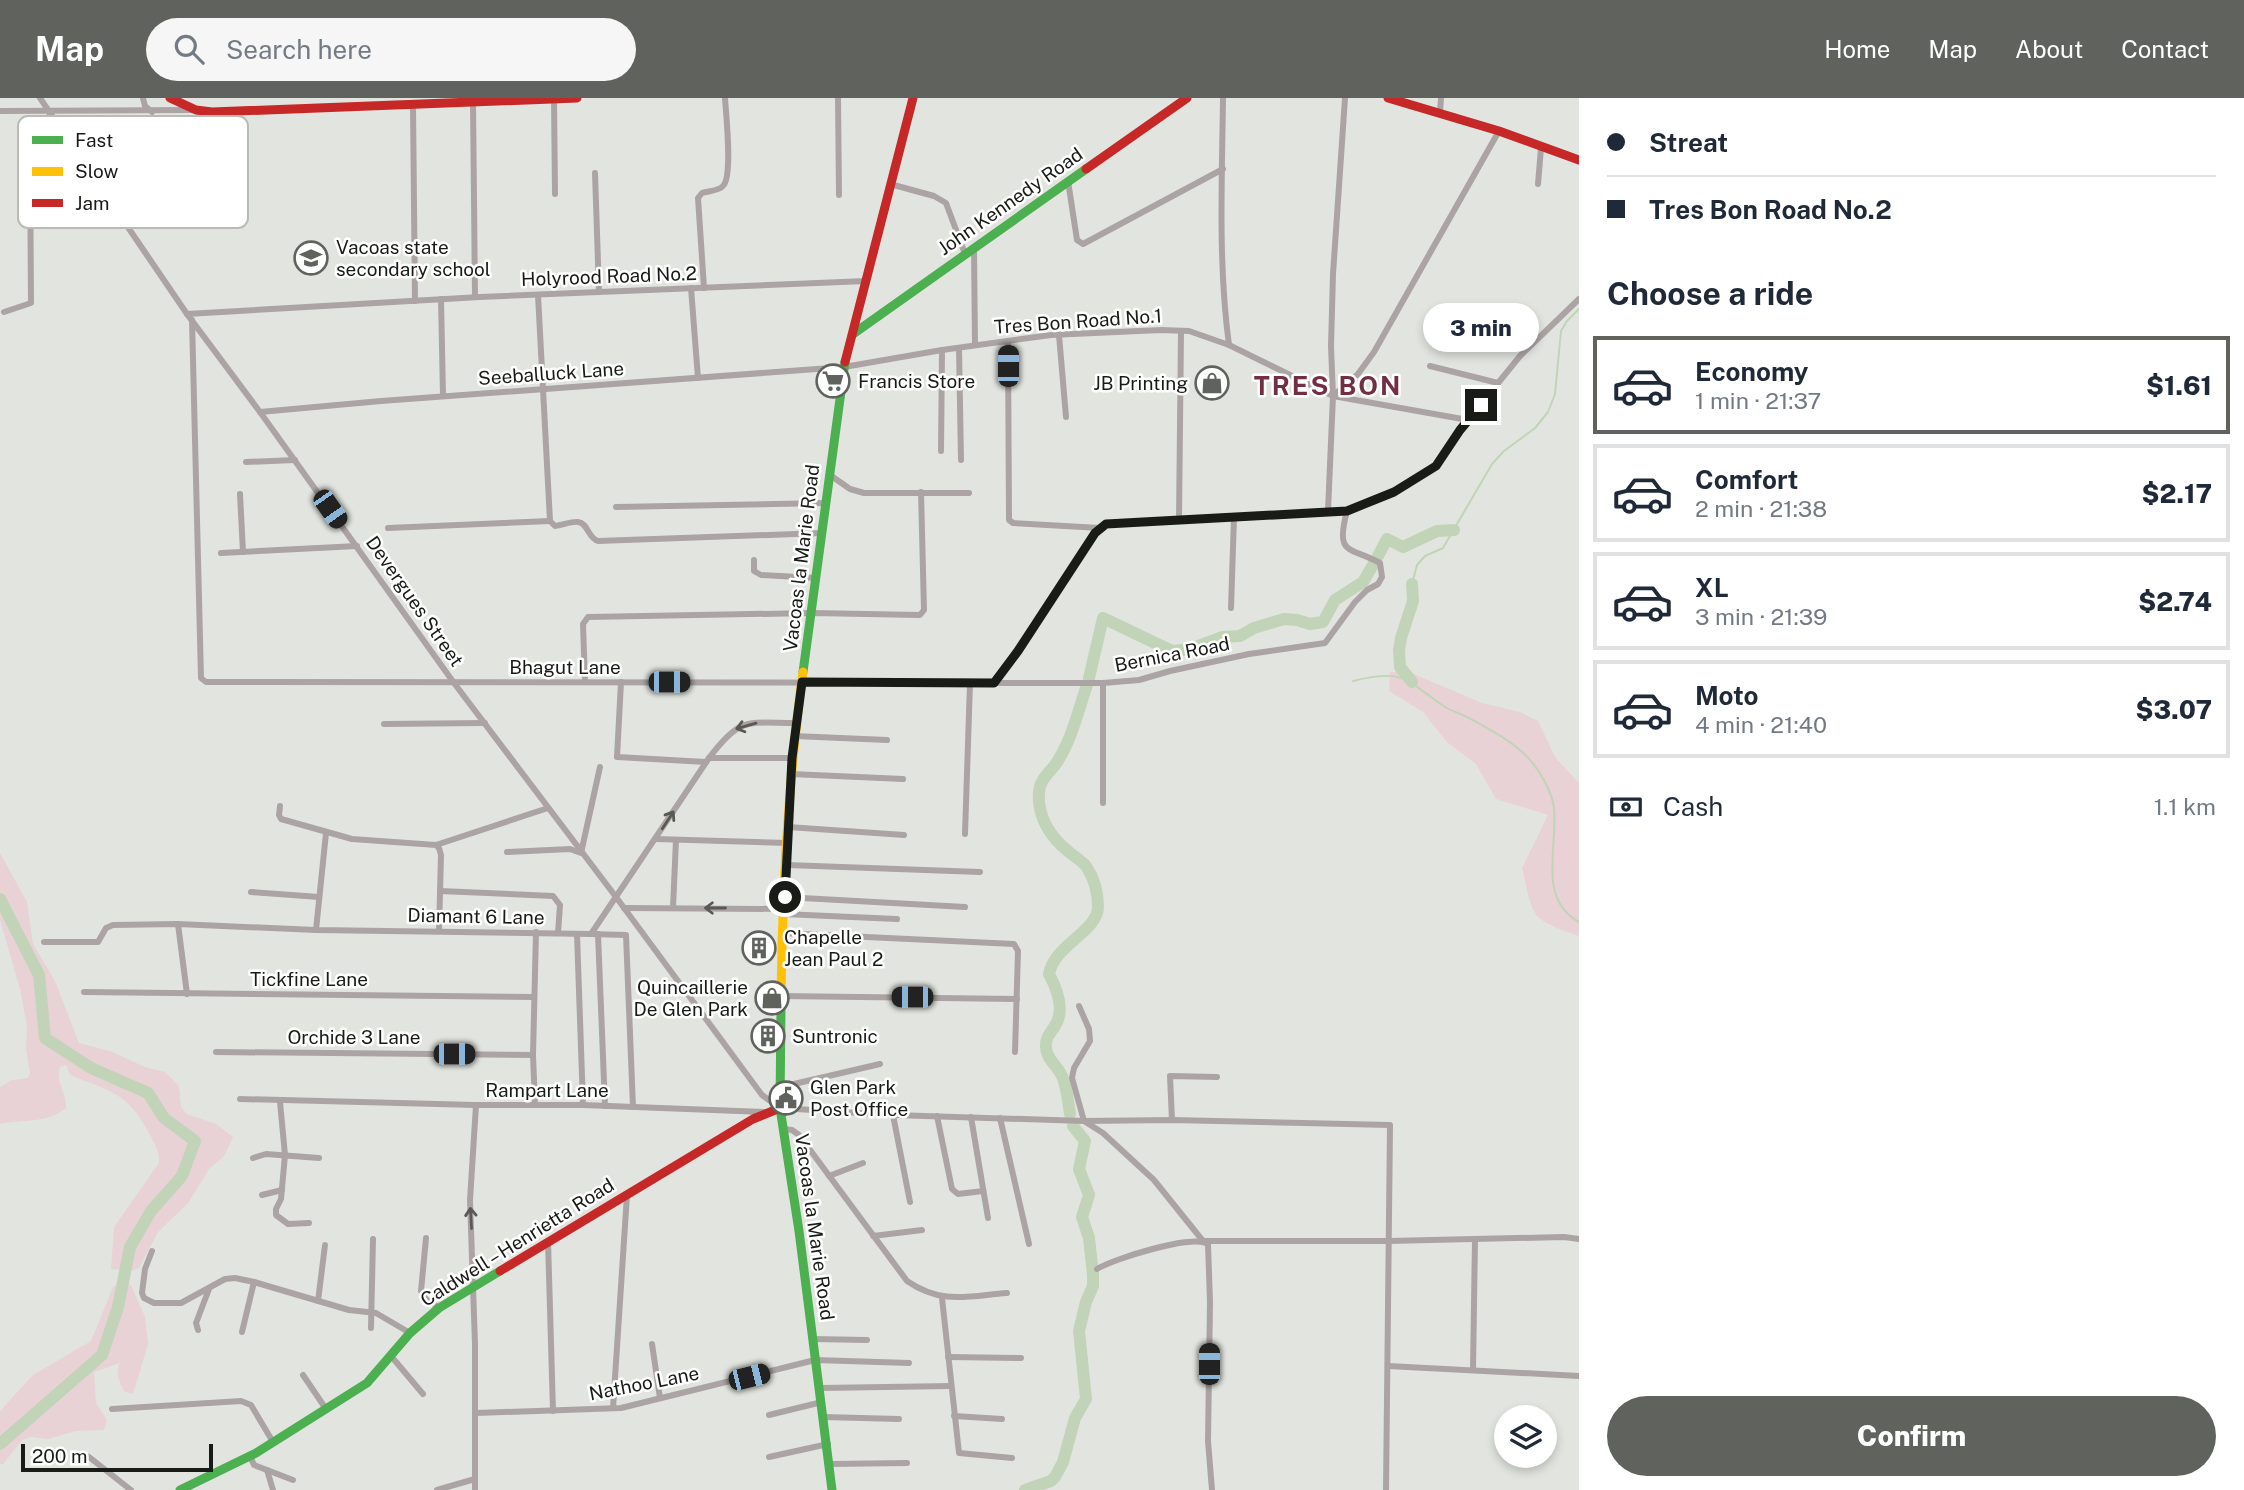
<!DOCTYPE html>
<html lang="en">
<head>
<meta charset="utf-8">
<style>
	:root { --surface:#fff; --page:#f6f6f7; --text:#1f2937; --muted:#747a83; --line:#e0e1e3; --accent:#5f625d }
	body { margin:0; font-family:"Public Sans",sans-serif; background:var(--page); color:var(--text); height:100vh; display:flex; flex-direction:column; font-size:26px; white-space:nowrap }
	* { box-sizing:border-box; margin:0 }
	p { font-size:23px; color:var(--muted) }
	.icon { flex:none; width:38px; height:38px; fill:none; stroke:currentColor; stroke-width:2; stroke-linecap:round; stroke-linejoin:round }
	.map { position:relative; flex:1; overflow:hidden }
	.panel { display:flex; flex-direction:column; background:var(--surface); width:665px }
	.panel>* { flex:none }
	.guide { display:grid; align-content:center; height:154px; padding:0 28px; background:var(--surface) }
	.tools { position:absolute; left:1494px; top:1307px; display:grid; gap:14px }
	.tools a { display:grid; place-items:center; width:63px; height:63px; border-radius:50%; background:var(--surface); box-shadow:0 4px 10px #0003; font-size:35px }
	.scale { position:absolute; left:21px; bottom:18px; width:192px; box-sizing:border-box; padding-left:7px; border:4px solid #191b17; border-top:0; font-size:19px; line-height:24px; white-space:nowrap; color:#191b17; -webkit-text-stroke:5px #fff; paint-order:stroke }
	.end { position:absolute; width:32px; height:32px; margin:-16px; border:9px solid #191b17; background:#fff; box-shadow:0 0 0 4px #fff }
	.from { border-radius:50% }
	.bubble { position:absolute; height:49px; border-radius:24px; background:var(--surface); box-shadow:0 4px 10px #0003; font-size:23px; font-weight:800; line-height:49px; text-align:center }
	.car { position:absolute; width:21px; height:42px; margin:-21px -10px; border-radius:9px; box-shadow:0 0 5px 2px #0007; background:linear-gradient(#222 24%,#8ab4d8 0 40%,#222 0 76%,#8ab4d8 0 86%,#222 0) }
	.guide b { display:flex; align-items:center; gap:24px; height:66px; font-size:26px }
	.guide b+b { border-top:2px solid var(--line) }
	.guide i { width:18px; height:18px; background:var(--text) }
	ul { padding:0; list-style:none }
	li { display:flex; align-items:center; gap:21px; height:98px; margin:0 14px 10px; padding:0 14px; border:4px solid var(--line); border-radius:0px }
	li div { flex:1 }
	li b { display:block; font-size:26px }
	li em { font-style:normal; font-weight:800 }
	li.current { border-color:var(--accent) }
	li>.icon { width:63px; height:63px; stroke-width:1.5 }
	h2 { padding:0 28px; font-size:32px; line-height:84px }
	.pay { display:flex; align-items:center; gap:18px; height:77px; padding:0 28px; font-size:26px }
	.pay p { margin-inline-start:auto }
	.cta { display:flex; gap:14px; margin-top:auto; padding:14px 28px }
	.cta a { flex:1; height:80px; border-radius:42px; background:var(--accent); color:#fff; font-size:28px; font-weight:800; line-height:80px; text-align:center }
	header { display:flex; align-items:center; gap:42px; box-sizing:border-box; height:98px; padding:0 35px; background:var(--accent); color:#fff }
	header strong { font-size:33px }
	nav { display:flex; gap:38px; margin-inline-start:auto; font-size:24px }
	.search { width:490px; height:63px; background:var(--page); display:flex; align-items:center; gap:18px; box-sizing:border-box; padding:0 24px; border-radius:38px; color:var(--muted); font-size:26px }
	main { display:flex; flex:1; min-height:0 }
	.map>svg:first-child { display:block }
	.green { fill:#e8d2d5 }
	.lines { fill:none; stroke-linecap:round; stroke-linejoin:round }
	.stream { stroke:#c1d4b7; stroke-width:2 }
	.river { stroke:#c1d4b7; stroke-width:12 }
	.street { stroke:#aca4a4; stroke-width:6 }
	.fast { stroke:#4caf50; stroke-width:9 }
	.slow { stroke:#ffc107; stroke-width:9 }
	.jam { stroke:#c62828; stroke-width:9 }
	.oneway { stroke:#5b5956 }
	.route { stroke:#191b17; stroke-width:9 }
	.labels { text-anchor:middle; stroke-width:5; stroke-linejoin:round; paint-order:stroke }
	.street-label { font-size:19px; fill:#191b17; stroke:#fff }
	.poi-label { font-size:19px; fill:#191b17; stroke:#fff; text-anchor:start }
	.district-label { font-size:26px; font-weight:bold; letter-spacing:2px; fill:#732e46; stroke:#fff }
	.key { fill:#fff; stroke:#babbb9; stroke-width:2 }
	.key-label { font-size:19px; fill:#191b17 }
</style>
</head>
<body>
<header>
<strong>Map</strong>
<div class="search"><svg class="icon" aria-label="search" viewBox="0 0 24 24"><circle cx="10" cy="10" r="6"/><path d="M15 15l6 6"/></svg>Search here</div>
<nav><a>Home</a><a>Map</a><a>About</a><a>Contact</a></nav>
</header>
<main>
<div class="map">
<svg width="1579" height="1392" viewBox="0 0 1579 1392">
	<rect width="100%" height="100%" fill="#e2e5df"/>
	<g class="green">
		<path d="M1390,574H1409L1482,605L1520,614L1538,623L1555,659L1579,685V838C1529,820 1534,821 1522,770L1548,717L1496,701L1476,666L1447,644L1423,614L1389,593Z"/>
		<path d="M0,755L27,804L33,846L55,883L79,945L110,953L145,969L165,974L179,988L181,1009L187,1016L216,1026L233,1039L224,1058L209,1071L188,1105L158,1134L139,1170L131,1173L111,1171L114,1129L159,1065C160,1053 154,1045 149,1035C126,993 111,994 70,977L66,967L60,969C55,984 67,995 66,1010C47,1026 23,1021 0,1026V989L12,982L28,980L30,975L26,951L27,928L20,891L0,822Z"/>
		<path d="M122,1184L131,1187L145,1219L148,1246L133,1296L124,1293C119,1284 115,1274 120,1265L94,1274L96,1305L107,1322L104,1332L76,1333L48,1341L30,1339L22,1342L3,1366H0V1313L33,1277L91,1243L113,1189Z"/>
	</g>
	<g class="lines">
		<g class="stream">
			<path d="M1412,486L1417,467L1425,458L1443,450L1492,366L1504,353L1535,330L1548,314L1555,296L1561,233L1567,223L1579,211"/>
			<path d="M1353,583C1405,570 1405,582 1445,609C1452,613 1461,616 1469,620C1489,631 1516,645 1531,663C1541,675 1552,694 1554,710C1558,749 1537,801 1579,824"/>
		</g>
		<g class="river">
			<path d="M1378,458L1387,441L1403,449L1437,433L1454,432"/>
			<path d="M1089,580L1103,520L1172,553L1190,551L1222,539L1240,538L1254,530L1284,521L1297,522L1310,526L1323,524L1335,502L1363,484L1373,467"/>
			<path d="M1412,584L1400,569L1399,552L1401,540L1413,503L1412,486"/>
			<path d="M0,801L39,877L45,940L91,970L148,995L164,1020L195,1043L182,1078L151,1113L130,1149L118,1209L102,1257L0,1346"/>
			<path d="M1070,1016C1068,1004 1067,989 1062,978C1057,967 1046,961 1046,949C1045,938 1053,933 1057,924C1064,909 1056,889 1049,876C1054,847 1098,833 1098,809C1098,794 1094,780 1086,768C1082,763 1075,759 1069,754C1051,740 1037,719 1039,694C1040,682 1048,676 1055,667C1071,645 1078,613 1087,587"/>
			<path d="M1025,1392L1051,1383L1055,1379L1063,1364L1075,1320L1086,1301L1079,1233L1086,1204L1093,1188V1177L1089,1140L1082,1119L1089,1097L1079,1071L1085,1043L1073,1028"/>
		</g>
		<g class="street">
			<path d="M40,0L187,216L260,314L454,585L616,799L762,997L780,1010L893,1017L1084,1023L1172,1022L1390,1027L1386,1392"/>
			<path d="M143,0L145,8L152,14"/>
			<path d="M554,0L555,96"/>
			<path d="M838,0L839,97"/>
			<path d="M1223,0C1222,83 1218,165 1229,247"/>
			<path d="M473,4L475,199"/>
			<path d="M413,7L415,203"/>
			<path d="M0,13L194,12"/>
			<path d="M1440,14L1441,0"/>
			<path d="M595,75L599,194"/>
			<path d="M1068,83L1077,142L1083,146L1223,71"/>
			<path d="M890,86L934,98L946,105L965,156"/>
			<path d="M1538,86L1541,50"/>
			<path d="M974,150L975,247"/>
			<path d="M691,190L698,280"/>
			<path d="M704,190L698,100L702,95C708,93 719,93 723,88C733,78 726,17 725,0"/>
			<path d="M538,197L550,423"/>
			<path d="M441,201L443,298"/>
			<path d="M4,214L31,205L30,60L38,37L51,15"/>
			<path d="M187,216L480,199L866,183"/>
			<path d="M192,222L201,580L206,584L1103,585L1139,582L1170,573L1249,556L1325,545L1355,504L1367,492L1378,486L1382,479L1380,465C1349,448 1335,458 1347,413"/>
			<path d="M1059,237L1066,319"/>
			<path d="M1008,243L1009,422L1013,425L1100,430"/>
			<path d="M959,250L961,362"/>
			<path d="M1430,268L1498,285"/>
			<path d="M1333,298L1358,276L1374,254L1499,33"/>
			<path d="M260,314L381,303L844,269L942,252L1051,237L1161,232L1189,233L1229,247L1333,298L1468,322"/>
			<path d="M941,353L942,252"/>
			<path d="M246,364L295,362"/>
			<path d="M830,377L850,391L864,395H969"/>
			<path d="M240,396L243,454"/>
			<path d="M616,409L826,405"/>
			<path d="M1328,413L1333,298L1331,248L1333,176L1345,0"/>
			<path d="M1179,421L1181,233"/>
			<path d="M550,423L555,428C563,427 572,423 578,424C588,425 588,440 598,443L822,435"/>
			<path d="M388,430L550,423"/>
			<path d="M221,455L357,448"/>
			<path d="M754,462V473L761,477L816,480"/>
			<path d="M1231,510L1234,419"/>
			<path d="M585,584L583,526L588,519L812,515L920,517L924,512L921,394"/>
			<path d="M621,584L617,659L706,664"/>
			<path d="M994,585L1100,430L1106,426L1347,413L1394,394L1436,368L1460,332L1520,258L1579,201"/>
			<path d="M1103,585V705"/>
			<path d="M384,626L485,625"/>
			<path d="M794,638L887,642"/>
			<path d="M709,660H792"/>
			<path d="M791,676L903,681"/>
			<path d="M280,708L279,717L281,721L352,741L436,747L548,710"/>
			<path d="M788,729L904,737"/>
			<path d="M965,736L970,585"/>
			<path d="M656,741L787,745"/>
			<path d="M436,747L439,750L441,757L439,833"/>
			<path d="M507,754L570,751L581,755L600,669"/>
			<path d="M787,767L980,774"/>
			<path d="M440,793L553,798L560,807L558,835"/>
			<path d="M251,794L319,799"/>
			<path d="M784,799L965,809"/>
			<path d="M624,810L783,811"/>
			<path d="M673,810L676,742"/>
			<path d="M783,816L897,821"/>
			<path d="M178,826L187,896"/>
			<path d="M316,832L326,735"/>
			<path d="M782,835L1014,846L1018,853L1015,954"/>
			<path d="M577,836L583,1007"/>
			<path d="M591,836L626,837L633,1009"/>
			<path d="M598,836L605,1008"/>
			<path d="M44,844H98L106,830L113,827L178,826L316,832L591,836L709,660C741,618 746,625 796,625"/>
			<path d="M84,894L534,899"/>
			<path d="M780,898L1017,901"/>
			<path d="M1079,908L1089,931L1090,943L1074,970L1072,980L1084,1023L1103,1035L1154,1082L1203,1143H1389L1564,1139L1579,1141"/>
			<path d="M216,954L533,957"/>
			<path d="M781,989L880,966"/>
			<path d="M240,1001L476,1007H583L764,1014"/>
			<path d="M280,1004L285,1057L281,1101L276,1111V1117L288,1126L309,1125"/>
			<path d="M535,1006L533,957L536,834"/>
			<path d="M893,1017L910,1104"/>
			<path d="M937,1018L952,1091L958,1096L983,1093"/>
			<path d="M971,1019L988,1120"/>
			<path d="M1000,1020L1029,1146"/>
			<path d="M1172,1022L1170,978L1217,979"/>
			<path d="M784,1031L792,1032L799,1037L907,1183C942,1207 968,1198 1007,1195"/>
			<path d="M253,1060L266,1056L319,1060"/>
			<path d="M829,1078L863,1065"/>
			<path d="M262,1097L282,1092"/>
			<path d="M873,1138L922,1132"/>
			<path d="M426,1140L421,1193L426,1201L439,1210"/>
			<path d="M548,1143L553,1313"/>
			<path d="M152,1153L145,1171L142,1195L144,1200L154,1205H181L225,1181L235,1180L254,1184L349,1212L376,1215L410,1235"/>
			<path d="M1097,1171C1113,1161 1192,1136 1208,1146L1210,1204L1208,1343L1212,1392"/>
			<path d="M942,1200L959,1355L1012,1360"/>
			<path d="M318,1203L325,1147"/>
			<path d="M371,1230L373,1141"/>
			<path d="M198,1232L196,1225L209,1191"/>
			<path d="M242,1234L254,1184"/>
			<path d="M813,1241L867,1242"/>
			<path d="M652,1246L660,1300"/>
			<path d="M391,1258L423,1296"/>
			<path d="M948,1259L1021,1260"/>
			<path d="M1388,1268L1579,1278"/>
			<path d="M1473,1272L1475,1141"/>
			<path d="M303,1277L326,1311"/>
			<path d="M820,1290L951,1288"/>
			<path d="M613,1310L627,1097"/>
			<path d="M112,1311L241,1303L251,1307L273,1344"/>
			<path d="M476,1315L621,1310L815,1262L909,1265"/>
			<path d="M769,1317L822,1304"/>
			<path d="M954,1318L1002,1321"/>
			<path d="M824,1319L899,1321"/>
			<path d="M250,1358L254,1367L293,1382"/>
			<path d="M89,1359L131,1392"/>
			<path d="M769,1359L828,1346"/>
			<path d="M831,1366L907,1365"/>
			<path d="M267,1372L273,1392"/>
			<path d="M437,1392L475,1381"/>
			<path d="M475,1392V1246L470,1102L476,1007"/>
		</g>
		<g class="fast">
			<path d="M853,236L1086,71"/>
			<path d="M803,574L845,264"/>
			<path d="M781,908L780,1010L799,1133L832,1392"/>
			<path d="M180,1392L256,1355L367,1285L410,1235L439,1210L500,1173"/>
		</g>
		<path class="slow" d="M781,908C782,797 788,684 803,574"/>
		<g class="jam">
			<path d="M170,0L196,12L212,14L577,0"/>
			<path d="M1388,0L1499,33L1579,62"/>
			<path d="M1086,71L1187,0"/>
			<path d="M845,264L913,0"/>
			<path d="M500,1173L753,1021L780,1010"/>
		</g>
	</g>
	<defs><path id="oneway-shaft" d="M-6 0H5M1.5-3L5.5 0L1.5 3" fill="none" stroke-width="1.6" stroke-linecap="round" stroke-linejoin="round" transform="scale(1.75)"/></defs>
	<g class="oneway">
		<use href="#oneway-shaft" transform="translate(746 628) rotate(164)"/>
		<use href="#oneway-shaft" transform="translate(668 722) rotate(-57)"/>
		<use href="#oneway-shaft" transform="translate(715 810) rotate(-180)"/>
		<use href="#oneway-shaft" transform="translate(471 1120) rotate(-93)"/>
	</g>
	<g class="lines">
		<path class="route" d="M785,799L792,660L802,584L994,585L1018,553L1095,435L1106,426L1347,413L1394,394L1436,368L1460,332L1481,307"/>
	</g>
	<defs>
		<symbol id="university-ring" viewBox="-11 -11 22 22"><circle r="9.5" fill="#fff" stroke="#5f625d" stroke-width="1.5"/><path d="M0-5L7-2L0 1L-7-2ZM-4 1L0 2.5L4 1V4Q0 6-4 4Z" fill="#5f625d"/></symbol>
		<symbol id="supermarket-ring" viewBox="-11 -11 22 22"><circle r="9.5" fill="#fff" stroke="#5f625d" stroke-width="1.5"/><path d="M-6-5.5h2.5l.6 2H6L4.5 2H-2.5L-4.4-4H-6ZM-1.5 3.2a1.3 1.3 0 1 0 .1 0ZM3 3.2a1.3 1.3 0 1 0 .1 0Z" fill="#5f625d"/></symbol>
		<symbol id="shop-ring" viewBox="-11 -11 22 22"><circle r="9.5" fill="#fff" stroke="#5f625d" stroke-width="1.5"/><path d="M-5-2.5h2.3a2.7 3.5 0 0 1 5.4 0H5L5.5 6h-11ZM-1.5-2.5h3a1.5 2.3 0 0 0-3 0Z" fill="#5f625d"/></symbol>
		<symbol id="building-ring" viewBox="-11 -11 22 22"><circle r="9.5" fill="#fff" stroke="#5f625d" stroke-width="1.5"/><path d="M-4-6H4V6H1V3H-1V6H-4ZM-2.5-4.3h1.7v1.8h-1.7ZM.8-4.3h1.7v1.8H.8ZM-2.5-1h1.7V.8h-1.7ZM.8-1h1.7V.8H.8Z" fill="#5f625d"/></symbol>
		<symbol id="civic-ring" viewBox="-11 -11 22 22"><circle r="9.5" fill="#fff" stroke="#5f625d" stroke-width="1.5"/><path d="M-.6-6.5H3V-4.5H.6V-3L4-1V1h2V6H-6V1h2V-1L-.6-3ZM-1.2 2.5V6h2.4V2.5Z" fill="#5f625d"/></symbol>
	</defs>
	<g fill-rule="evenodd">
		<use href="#university-ring" x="292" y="141" width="38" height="38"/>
		<use href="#supermarket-ring" x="814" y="264" width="38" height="38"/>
		<use href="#shop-ring" x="1193" y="266" width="38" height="38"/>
		<use href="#building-ring" x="740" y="831" width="38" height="38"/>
		<use href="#shop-ring" x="753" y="881" width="38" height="38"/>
		<use href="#building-ring" x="749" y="919" width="38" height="38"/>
		<use href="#civic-ring" x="767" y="981" width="38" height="38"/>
	</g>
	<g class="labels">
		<g class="street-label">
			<text transform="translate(1010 103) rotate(-35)" y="7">John Kennedy Road</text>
			<text transform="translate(609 178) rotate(-2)" y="7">Holyrood Road No.2</text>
			<text transform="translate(1078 223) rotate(-4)" y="7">Tres Bon Road No.1</text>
			<text transform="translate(551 275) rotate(-4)" y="7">Seeballuck Lane</text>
			<text transform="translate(801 460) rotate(-83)" y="7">Vacoas la Marie Road</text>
			<text transform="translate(415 503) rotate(55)" y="7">Devergues Street</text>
			<text transform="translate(1172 556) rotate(-11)" y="7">Bernica Road</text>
			<text x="565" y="576">Bhagut Lane</text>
			<text transform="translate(476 818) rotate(1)" y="7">Diamant 6 Lane</text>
			<text x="309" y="888">Tickfine Lane</text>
			<text x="354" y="946">Orchide 3 Lane</text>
			<text x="547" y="999">Rampart Lane</text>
			<text transform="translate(815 1129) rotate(82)" y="7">Vacoas la Marie Road</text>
			<text transform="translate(517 1144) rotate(-32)" y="7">Caldwell – Henrietta Road</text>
			<text transform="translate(644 1285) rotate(-11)" y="7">Nathoo Lane</text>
		</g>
		<g class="poi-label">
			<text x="336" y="156">Vacoas state<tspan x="336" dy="22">secondary school</tspan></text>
			<text x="858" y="290">Francis Store</text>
			<text x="1188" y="292" text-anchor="end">JB Printing</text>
			<text x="784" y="846">Chapelle<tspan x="784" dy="22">Jean Paul 2</tspan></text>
			<text x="748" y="896" text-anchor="end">Quincaillerie<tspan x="748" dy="22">De Glen Park</tspan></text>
			<text x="792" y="945">Suntronic</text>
			<text x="810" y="996">Glen Park<tspan x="810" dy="22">Post Office</tspan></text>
		</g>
		<g class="district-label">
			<text x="1328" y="297">TRES BON</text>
		</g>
	</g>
	<rect x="18" y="18" width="230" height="112" rx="10" class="key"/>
	<rect x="32" y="38" width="31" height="8" fill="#4caf50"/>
	<rect x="32" y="69" width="31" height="9" fill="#ffc107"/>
	<rect x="32" y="101" width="31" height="8" fill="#c62828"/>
	<g class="key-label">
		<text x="75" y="49">Fast</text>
		<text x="75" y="80">Slow</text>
		<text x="75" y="112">Jam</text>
	</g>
</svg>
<div class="tools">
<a><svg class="icon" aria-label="layers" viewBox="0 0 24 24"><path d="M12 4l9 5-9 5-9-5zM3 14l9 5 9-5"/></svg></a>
</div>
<div class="scale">200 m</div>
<i class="end from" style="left:785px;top:799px"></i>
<i class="end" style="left:1481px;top:307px"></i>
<div class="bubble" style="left:1423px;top:205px;width:116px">3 min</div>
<i class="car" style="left:1008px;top:268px;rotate:0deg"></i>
<i class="car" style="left:330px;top:411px;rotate:145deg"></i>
<i class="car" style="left:669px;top:584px;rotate:90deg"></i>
<i class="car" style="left:912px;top:899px;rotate:270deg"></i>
<i class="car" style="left:454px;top:956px;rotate:90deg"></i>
<i class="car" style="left:1209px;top:1266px;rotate:0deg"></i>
<i class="car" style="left:749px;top:1279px;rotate:76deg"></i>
</div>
<section class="panel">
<div class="guide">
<b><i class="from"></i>Streat</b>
<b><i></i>Tres Bon Road No.2</b>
</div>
<h2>Choose a ride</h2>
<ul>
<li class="current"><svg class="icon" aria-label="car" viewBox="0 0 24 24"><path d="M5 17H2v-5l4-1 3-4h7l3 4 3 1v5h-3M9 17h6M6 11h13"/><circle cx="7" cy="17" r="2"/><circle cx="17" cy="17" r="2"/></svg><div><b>Economy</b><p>1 min · 21:37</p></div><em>$1.61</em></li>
<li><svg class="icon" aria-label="car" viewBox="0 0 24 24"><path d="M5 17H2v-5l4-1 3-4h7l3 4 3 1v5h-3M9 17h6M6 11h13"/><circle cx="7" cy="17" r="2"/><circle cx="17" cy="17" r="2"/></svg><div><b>Comfort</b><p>2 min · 21:38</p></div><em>$2.17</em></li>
<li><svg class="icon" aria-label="car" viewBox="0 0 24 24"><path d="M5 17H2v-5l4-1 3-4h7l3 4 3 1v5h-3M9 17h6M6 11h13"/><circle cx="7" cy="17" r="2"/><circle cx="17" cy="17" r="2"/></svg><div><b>XL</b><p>3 min · 21:39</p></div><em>$2.74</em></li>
<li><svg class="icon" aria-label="car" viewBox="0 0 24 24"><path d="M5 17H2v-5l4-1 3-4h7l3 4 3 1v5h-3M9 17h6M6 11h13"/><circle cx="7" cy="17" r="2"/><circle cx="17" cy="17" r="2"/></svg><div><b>Moto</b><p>4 min · 21:40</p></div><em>$3.07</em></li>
</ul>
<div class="pay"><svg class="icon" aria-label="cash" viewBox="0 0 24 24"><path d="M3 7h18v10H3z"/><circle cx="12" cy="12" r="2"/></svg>Cash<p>1.1 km</p></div>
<div class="cta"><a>Confirm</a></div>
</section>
</main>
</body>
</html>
